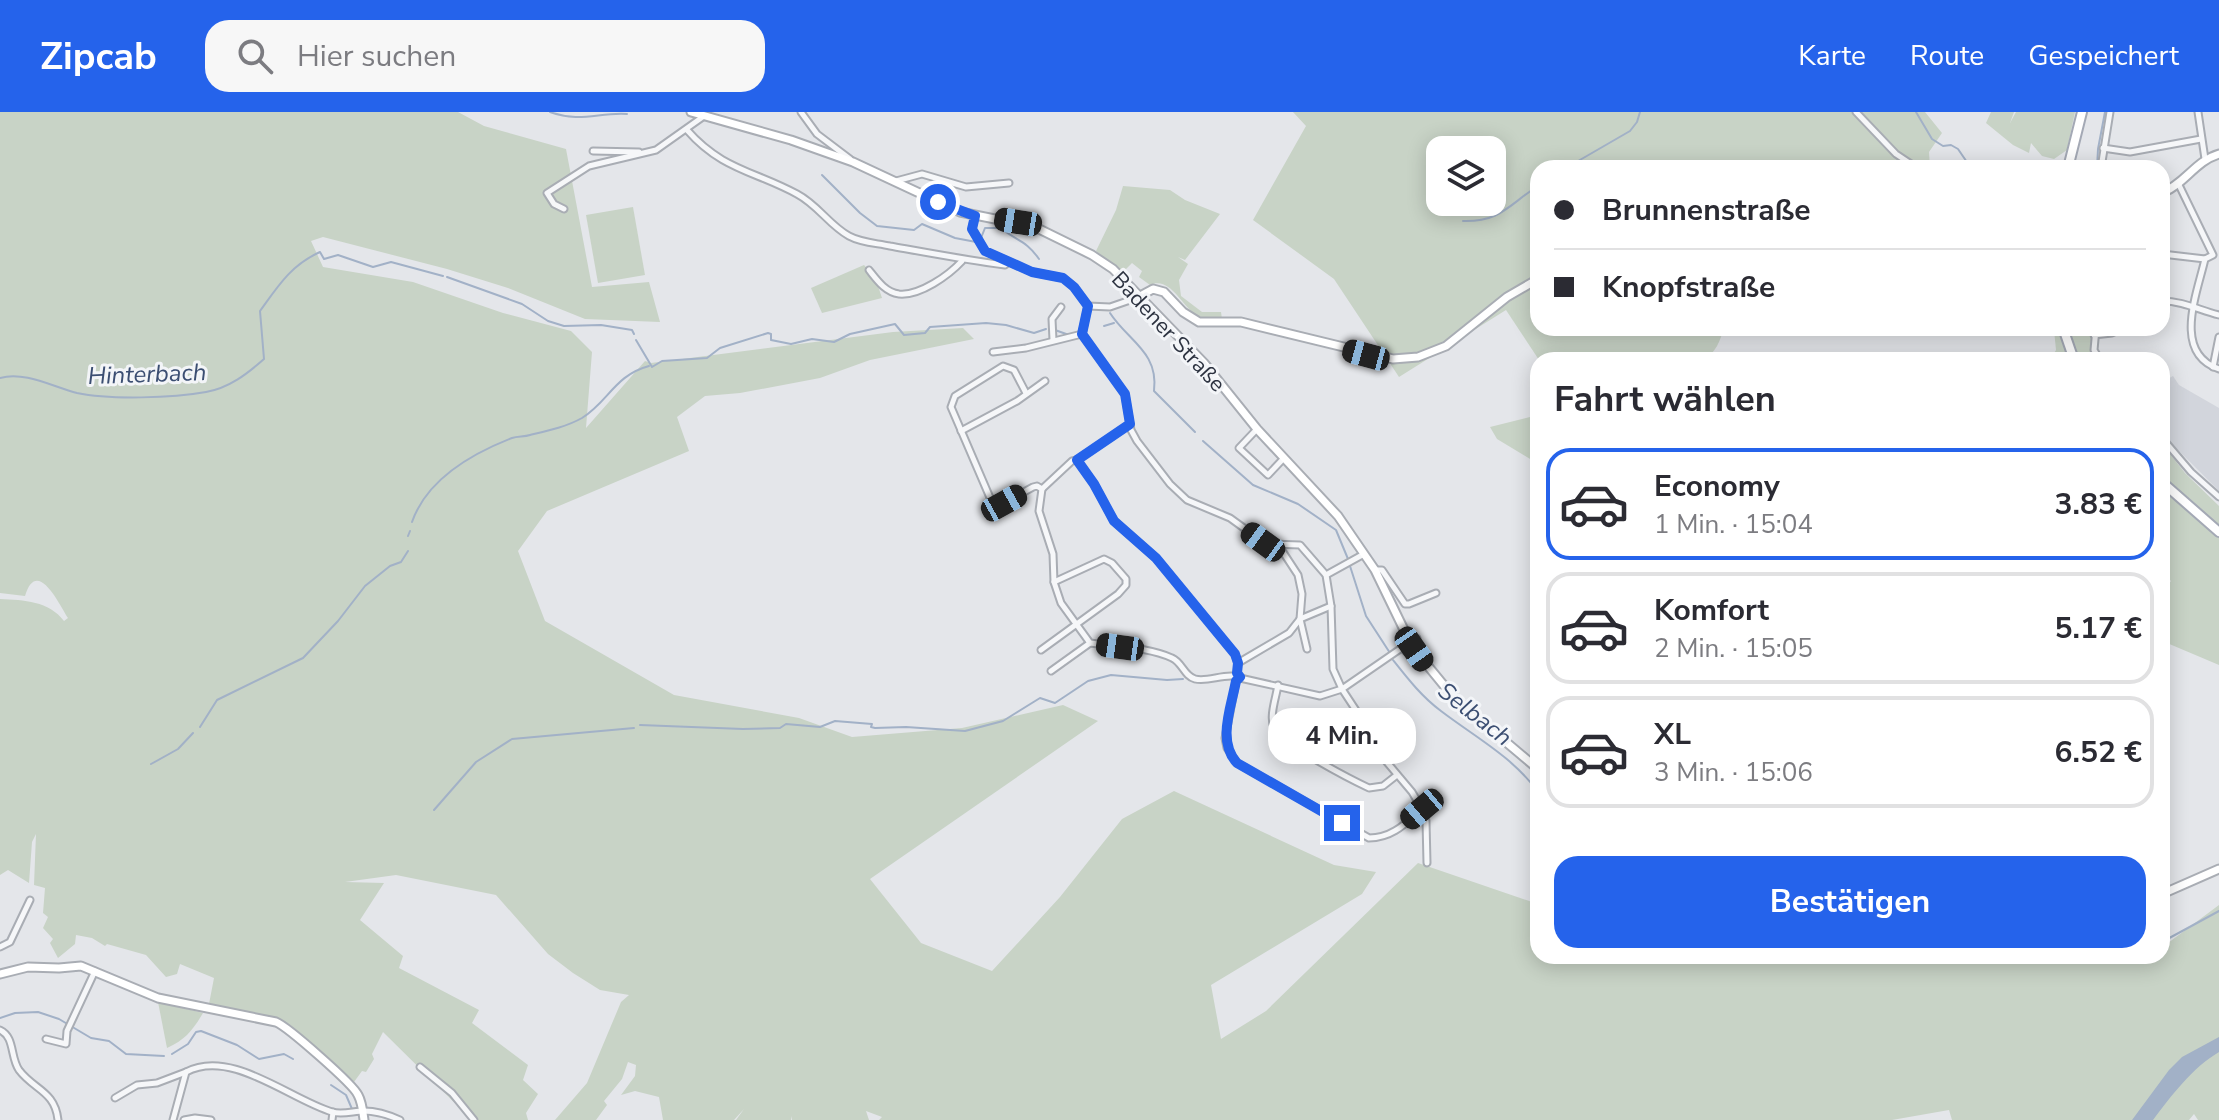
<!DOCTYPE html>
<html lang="de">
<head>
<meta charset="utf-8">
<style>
	:root { --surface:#fff; --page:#f7f7f7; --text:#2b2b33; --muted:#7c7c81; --line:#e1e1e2; --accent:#2563eb }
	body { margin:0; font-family:"Nunito Sans",sans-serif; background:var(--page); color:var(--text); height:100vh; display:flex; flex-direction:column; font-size:30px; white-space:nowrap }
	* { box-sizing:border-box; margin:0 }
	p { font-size:26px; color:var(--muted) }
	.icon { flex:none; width:44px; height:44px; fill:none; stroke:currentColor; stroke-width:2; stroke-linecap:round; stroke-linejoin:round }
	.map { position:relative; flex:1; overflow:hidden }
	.sheet { position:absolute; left:1530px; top:240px; width:640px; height:612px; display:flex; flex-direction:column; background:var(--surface); border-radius:24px; box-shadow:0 4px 20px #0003 }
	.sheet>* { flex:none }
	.banner { position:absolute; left:1530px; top:48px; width:640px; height:176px; border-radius:24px; box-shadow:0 4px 20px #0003; display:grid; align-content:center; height:176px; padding:0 24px; background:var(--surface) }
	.tools { position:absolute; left:1426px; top:24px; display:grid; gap:16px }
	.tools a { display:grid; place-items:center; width:80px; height:80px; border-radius:16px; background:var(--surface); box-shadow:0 4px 20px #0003; font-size:40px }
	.end { position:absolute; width:36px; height:36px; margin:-18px; border:10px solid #2563eb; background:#fff; box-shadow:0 0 0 4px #fff }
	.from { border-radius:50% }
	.bubble { position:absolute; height:56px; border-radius:24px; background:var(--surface); box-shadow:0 4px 20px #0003; font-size:26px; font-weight:700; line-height:56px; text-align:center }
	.car { position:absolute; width:24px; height:48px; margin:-24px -12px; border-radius:10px; box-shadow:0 0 6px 2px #0007; background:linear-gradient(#222 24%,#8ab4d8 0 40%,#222 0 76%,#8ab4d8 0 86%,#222 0) }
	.banner b { display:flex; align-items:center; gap:28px; height:76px; font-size:30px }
	.banner b+b { border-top:2px solid var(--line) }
	.banner i { width:20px; height:20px; background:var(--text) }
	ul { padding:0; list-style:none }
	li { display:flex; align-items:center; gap:24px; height:112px; margin:0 16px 12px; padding:0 8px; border:4px solid var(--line); border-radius:24px }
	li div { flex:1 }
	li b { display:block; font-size:30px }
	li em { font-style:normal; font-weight:700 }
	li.current { border-color:var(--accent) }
	li>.icon { width:72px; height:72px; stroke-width:1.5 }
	h2 { padding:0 24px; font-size:36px; line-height:96px }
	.action { display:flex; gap:16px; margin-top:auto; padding:16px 24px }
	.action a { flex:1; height:92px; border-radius:24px; background:var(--accent); color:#fff; font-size:32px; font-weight:700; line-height:92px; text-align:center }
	header { display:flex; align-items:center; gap:48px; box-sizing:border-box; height:112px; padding:0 40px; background:var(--accent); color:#fff }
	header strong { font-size:38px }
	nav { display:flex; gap:44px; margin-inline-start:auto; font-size:28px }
	.search { width:560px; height:72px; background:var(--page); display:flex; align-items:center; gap:20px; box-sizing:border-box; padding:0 28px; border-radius:24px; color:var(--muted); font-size:30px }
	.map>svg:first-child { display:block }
	.built { fill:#d2d5dc }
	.green { fill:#c8d3c6; fill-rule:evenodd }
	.water { fill:#a2b1c7 }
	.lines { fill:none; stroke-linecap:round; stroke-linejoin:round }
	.stream { stroke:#a2b1c7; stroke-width:2 }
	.street-casing { stroke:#a9adb4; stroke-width:9 }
	.secondary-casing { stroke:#a9adb4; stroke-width:11 }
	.primary-casing { stroke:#a4a9b5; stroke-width:12 }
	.street { stroke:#f6f7f9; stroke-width:5 }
	.secondary { stroke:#fff; stroke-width:7 }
	.primary { stroke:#fff; stroke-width:8 }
	.route { stroke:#2563eb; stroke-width:10 }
	.labels { text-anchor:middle; stroke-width:6; stroke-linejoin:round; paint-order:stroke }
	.street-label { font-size:22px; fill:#2d3341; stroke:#f3f5f8 }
	.water-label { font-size:24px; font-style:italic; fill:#3b4e72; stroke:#f3f5f8 }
</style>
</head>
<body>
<header>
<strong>Zipcab</strong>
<div class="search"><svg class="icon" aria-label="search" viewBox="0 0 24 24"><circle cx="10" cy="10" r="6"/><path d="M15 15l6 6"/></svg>Hier suchen</div>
<nav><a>Karte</a><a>Route</a><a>Gespeichert</a></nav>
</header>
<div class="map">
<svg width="2219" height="1008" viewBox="0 0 2219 1008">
	<rect width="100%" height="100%" fill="#e4e6ea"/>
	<path class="built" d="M2173,264L2179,273L2219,296V379L2162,322V270Z"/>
	<g class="green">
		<path d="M0,0H458L484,14L566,37L592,175L649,170L660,210L585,207L508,176L447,157L323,125L311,129L323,155L413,170L503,201L571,219L592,240L586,316L645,249L651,251L893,220L963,216L974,227L870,248L820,266L740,281L705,284L677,305L689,339L547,399L518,439L545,509L674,583L799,606L852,625L962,616L1063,593L1098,609L870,767L921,831L992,859L1060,785L1122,707L1174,679L1334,753L1376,760L1362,782L1211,873L1221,927L1266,899L1418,751L1538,792V844H2162V831H2168L2219,793V1008H2198L2194,1002L2189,1008H1952L1949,998L1892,1008H879L882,1005L866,999L869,1008H792V1004L791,1008H736L744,997L734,1008H663L659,985L635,979L621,983L635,964L636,953L628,950L622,967L604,989L607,993L596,1008H555L587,971L621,890L629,883L600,878L573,861L548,842L496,783L396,763L345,770L384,771L360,808L403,844L399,856L479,898L472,911L528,953L523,968L538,982L526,1001L528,1008H475L470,1006L383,920L372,942L374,947L366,960L362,959L354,970L291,914L265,904L209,892L214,866L180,852L177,862L166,865L146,843L107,832L105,834L92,826L76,823L75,832L58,846L50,831L53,827L43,816L48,805L43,801L45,776L34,773L36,722L32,730L29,771L8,758L0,763V487C24,488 49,489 64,509L68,506C60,494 37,444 25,484L0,481Z"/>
		<path d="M1293,0H1925L1942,21L1929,40L1930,56H1538V216H1724C1720,229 1716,240 1704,248H1539L1506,198L1399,265L1334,167L1253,108L1306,14ZM1440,38H1492V90H1440Z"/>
		<path d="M1991,0H2014L2010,11L2016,0H2075L2067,38L2054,47L2042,44L2031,31L2029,41L2013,33L1986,11Z"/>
		<path d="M1123,74L1170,78L1185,88L1220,102L1185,148L1178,145L1188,152L1179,168L1181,184L1202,200H1221L1222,207C1214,206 1203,207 1196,203C1181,193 1170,164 1150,173L1139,165L1142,159L1132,151L1122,161L1096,139L1116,98Z"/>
		<path d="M633,95L645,163L598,171L586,103Z"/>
		<path d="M864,153L875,165L882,186L822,201L811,176Z"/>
		<path d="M2061,216H2094L2090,234L2096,248H2050L2056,238L2054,218Z"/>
		<path d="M1538,294V348L1535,350L1497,327L1490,315L1530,305Z"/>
		<path d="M2162,332L2185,361L2219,394V553L2167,531L2162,515V480L2171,469L2162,461Z"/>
		<path d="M158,890L203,901C193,918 185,928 167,936Z"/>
	</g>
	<path class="water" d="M2219,925V940C2192,956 2172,983 2153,1008H2132L2169,958L2182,945Z"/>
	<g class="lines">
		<g class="stream">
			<path d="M550,0C580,11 599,0 627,2"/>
			<path d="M1916,0L1932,27L1943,34L1951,33L1958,37L1971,56"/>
			<path d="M1566,56L1630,19L1637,10L1640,0"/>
			<path d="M2097,56L2098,37L2105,0"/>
			<path d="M822,63L860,101L877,114L914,118L922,112L955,126L976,130"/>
			<path d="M1463,109C1501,110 1508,93 1538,74"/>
			<path d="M981,126L985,116H1001C1017,130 1025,127 1039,147"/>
			<path d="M447,165L522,192L548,209L564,214L601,213L632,218L634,222"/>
			<path d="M1110,201C1128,229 1159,240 1154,279L1195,320"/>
			<path d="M1104,214L1114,211"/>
			<path d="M1055,218L1069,223"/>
			<path d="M636,228L652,255L662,249L707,246L720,236L768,221L771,222V228L791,232L812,227L834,230L850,222L895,212L904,223L925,221L930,215L986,211L1006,213L1034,221L1046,217"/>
			<path d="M0,266C25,259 53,275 77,281C110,288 173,286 206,280C229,276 247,262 264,247L260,199C278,174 291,153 320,140L324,147L338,143L373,155L391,150L443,164"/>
			<path d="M1203,329L1253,373L1298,392L1336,418L1348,447"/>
			<path d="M412,410C427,367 471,342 512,326C518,324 524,325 530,323C547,319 566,315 582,306C608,290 615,263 649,254"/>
			<path d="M408,424L410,419"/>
			<path d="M1350,454L1366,504L1390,541"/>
			<path d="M1393,548C1408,567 1422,585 1441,599C1475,625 1513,645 1538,680"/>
			<path d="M640,613L743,617L780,616L786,612L820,615L835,609L872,612L871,615L875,616L906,615L965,619L1003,609L1040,586L1055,591L1088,569L1111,563L1167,568L1183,567"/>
			<path d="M200,615L217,588L303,546L338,509L365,474L390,454L401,450L408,439"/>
			<path d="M151,652L178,637L193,621"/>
			<path d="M434,698L476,650L512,627L634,616"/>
			<path d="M2162,830L2219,799"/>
			<path d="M1996,844H2042"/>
			<path d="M0,906L15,901L38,900L59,907L91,926L109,929L126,942L164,944"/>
			<path d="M172,942L188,932L196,920L201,919L237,933L259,947L284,942L293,947"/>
			<path d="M331,973L346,983L352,997"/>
		</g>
		<defs>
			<g id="street">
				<path d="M801,0L817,22L850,47"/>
				<path d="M1856,0L1896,42L1917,56"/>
				<path d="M2198,0L2205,47"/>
				<path d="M687,18C722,58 755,59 797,82C818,93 829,113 849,124C862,131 876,131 890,134C929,141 966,148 1005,153L1009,150"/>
				<path d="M2103,36L2130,40L2201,27"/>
				<path d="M593,39L639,40"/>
				<path d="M2101,56L2110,0"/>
				<path d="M896,69L922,62L966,75L1009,71"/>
				<path d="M2179,73L2213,143L2205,147C2197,182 2172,241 2219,257"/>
				<path d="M564,97L554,92L547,81L589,54L656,38L704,4"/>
				<path d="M975,104L972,117L985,139L1032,160L1063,166L1074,175L1088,194L1082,222L1125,282L1131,318L1137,329L1170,372L1187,388L1230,406L1266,432L1300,433L1326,463L1331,494L1333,557L1342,577L1361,606L1375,636L1412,680L1422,697L1426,709L1427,751"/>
				<path d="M2162,142L2205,147"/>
				<path d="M869,158C877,168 885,180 899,182C920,184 949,163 962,149"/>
				<path d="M2162,189C2183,189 2199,198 2219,203"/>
				<path d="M1088,194L1110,195L1139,185"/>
				<path d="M2096,216L2094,238L2100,248"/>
				<path d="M2094,223L2112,221L2123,216"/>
				<path d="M1053,228L1052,207L1061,195"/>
				<path d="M993,240L1026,236L1082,222"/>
				<path d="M2213,255L2219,225"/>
				<path d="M1026,281L1014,258L1003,254L955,284L951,295L991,388L1004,391L1033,375L1037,374L1042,377"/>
				<path d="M1257,317L1239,336L1268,363L1284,346"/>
				<path d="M961,319L1017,289L1045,269"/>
				<path d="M2162,326L2191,360L2219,385"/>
				<path d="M1077,348L1094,372L1114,409L1156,446L1235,542L1238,551L1237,561"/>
				<path d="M1042,377L1039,399L1053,442L1054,470L1061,491L1090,531C1117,535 1148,535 1172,546C1182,550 1184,564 1195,567C1207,570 1220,563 1233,564"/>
				<path d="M1042,377L1072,349L1077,348L1130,312"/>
				<path d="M1279,434L1298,463L1302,482L1300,507L1307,537"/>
				<path d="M1375,458H1382L1405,492H1409L1436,481"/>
				<path d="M1326,463L1364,442"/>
				<path d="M1041,538L1118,482L1126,473V467L1112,451L1104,447L1054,470"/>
				<path d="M1238,551L1289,521L1300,507L1331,494"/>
				<path d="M1051,559L1090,531"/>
				<path d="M1240,566L1320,584L1342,577L1403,535"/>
				<path d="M1236,569L1225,626L1227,636L1237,651L1369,726C1392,726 1405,712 1422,697"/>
				<path d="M1278,573C1276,586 1269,604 1274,616C1280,631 1352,668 1369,676L1383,674L1397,663"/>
				<path d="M0,835L10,830L30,788"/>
				<path d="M0,918C15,925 10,945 19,958C34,978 55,979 58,1008"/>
				<path d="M46,927L66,932L67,919L95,859"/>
				<path d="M420,955L452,981L474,1008"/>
				<path d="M115,986L137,973L157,971L186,960"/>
				<path d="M173,1008L186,960C231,936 289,987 332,1000C342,1003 354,999 364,999C376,999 389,1003 400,1008"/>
				<path d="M184,1008L195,1006L211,1008"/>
				<path d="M332,1008L333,1000"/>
			</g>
			<g id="secondary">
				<path d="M691,0L791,28L853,50L960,100L1035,115L1092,143L1113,157L1204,251L1257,317L1338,404L1375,458L1407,524"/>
				<path d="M2162,81C2186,71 2195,49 2219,42"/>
				<path d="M1140,184L1153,177L1164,180L1183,200L1199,210H1241L1393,247L1418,245L1446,234L1507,185L1538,167"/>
				<path d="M1407,524L1416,527L1414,537L1455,587L1538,657"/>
				<path d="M1407,524L1402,528L1403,535L1407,539L1414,537"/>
				<path d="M2162,782L2219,757"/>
				<path d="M0,862L28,855L59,856L81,854L158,886L276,910C288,915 353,972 358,983C362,990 363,1000 364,1008"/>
			</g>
			<g id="primary">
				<path d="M2068,56L2082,0"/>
				<path d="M2063,216L2074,248"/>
				<path d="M2162,370L2219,420"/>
			</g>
		</defs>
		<use href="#street" class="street-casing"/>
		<use href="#secondary" class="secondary-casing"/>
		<use href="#primary" class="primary-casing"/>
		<use href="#street" class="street"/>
		<use href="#secondary" class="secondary"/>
		<use href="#primary" class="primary"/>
	</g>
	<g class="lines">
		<path class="route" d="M938,90L975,104L972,117L985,139L1032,160L1063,166L1074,175L1088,194L1082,222L1125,282L1130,312L1077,348L1094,372L1114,409L1156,446L1235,542L1238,551L1237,561L1240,565L1236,569C1231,596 1217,629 1237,651L1342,711"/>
	</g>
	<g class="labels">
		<g class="street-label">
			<text transform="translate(1169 219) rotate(47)" y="8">Badener Straße</text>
		</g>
		<g class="water-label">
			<text transform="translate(147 262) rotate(-2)" y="8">Hinterbach</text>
			<text transform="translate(1475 602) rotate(38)" y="8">Selbach</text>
		</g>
	</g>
</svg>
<div class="tools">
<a><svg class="icon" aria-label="layers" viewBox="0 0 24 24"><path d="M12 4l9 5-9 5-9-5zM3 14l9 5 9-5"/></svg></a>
</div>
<i class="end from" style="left:938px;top:90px"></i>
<i class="end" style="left:1342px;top:711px"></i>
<div class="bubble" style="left:1268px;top:596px;width:148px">4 Min.</div>
<i class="car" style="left:1018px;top:110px;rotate:279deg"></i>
<i class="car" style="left:1366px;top:243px;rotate:285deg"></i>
<i class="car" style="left:1004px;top:391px;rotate:61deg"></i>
<i class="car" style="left:1263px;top:430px;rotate:306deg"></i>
<i class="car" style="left:1120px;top:535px;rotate:278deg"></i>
<i class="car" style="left:1414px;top:537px;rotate:145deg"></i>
<i class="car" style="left:1422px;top:697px;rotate:230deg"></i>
<div class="banner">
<b><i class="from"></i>Brunnenstraße</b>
<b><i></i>Knopfstraße</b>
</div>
<section class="sheet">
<h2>Fahrt wählen</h2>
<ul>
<li class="current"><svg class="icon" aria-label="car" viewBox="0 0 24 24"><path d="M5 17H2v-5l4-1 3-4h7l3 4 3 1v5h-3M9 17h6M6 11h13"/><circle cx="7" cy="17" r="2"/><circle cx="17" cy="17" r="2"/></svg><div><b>Economy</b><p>1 Min. · 15:04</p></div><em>3.83 €</em></li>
<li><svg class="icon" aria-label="car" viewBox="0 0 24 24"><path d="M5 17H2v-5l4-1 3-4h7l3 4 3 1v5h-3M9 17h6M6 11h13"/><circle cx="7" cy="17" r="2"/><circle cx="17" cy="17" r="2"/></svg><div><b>Komfort</b><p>2 Min. · 15:05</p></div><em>5.17 €</em></li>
<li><svg class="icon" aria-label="car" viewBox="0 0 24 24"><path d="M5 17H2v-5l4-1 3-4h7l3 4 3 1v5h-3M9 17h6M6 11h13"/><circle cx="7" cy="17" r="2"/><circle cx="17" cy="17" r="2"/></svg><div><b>XL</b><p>3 Min. · 15:06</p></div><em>6.52 €</em></li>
</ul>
<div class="action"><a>Bestätigen</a></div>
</section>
</div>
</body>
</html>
